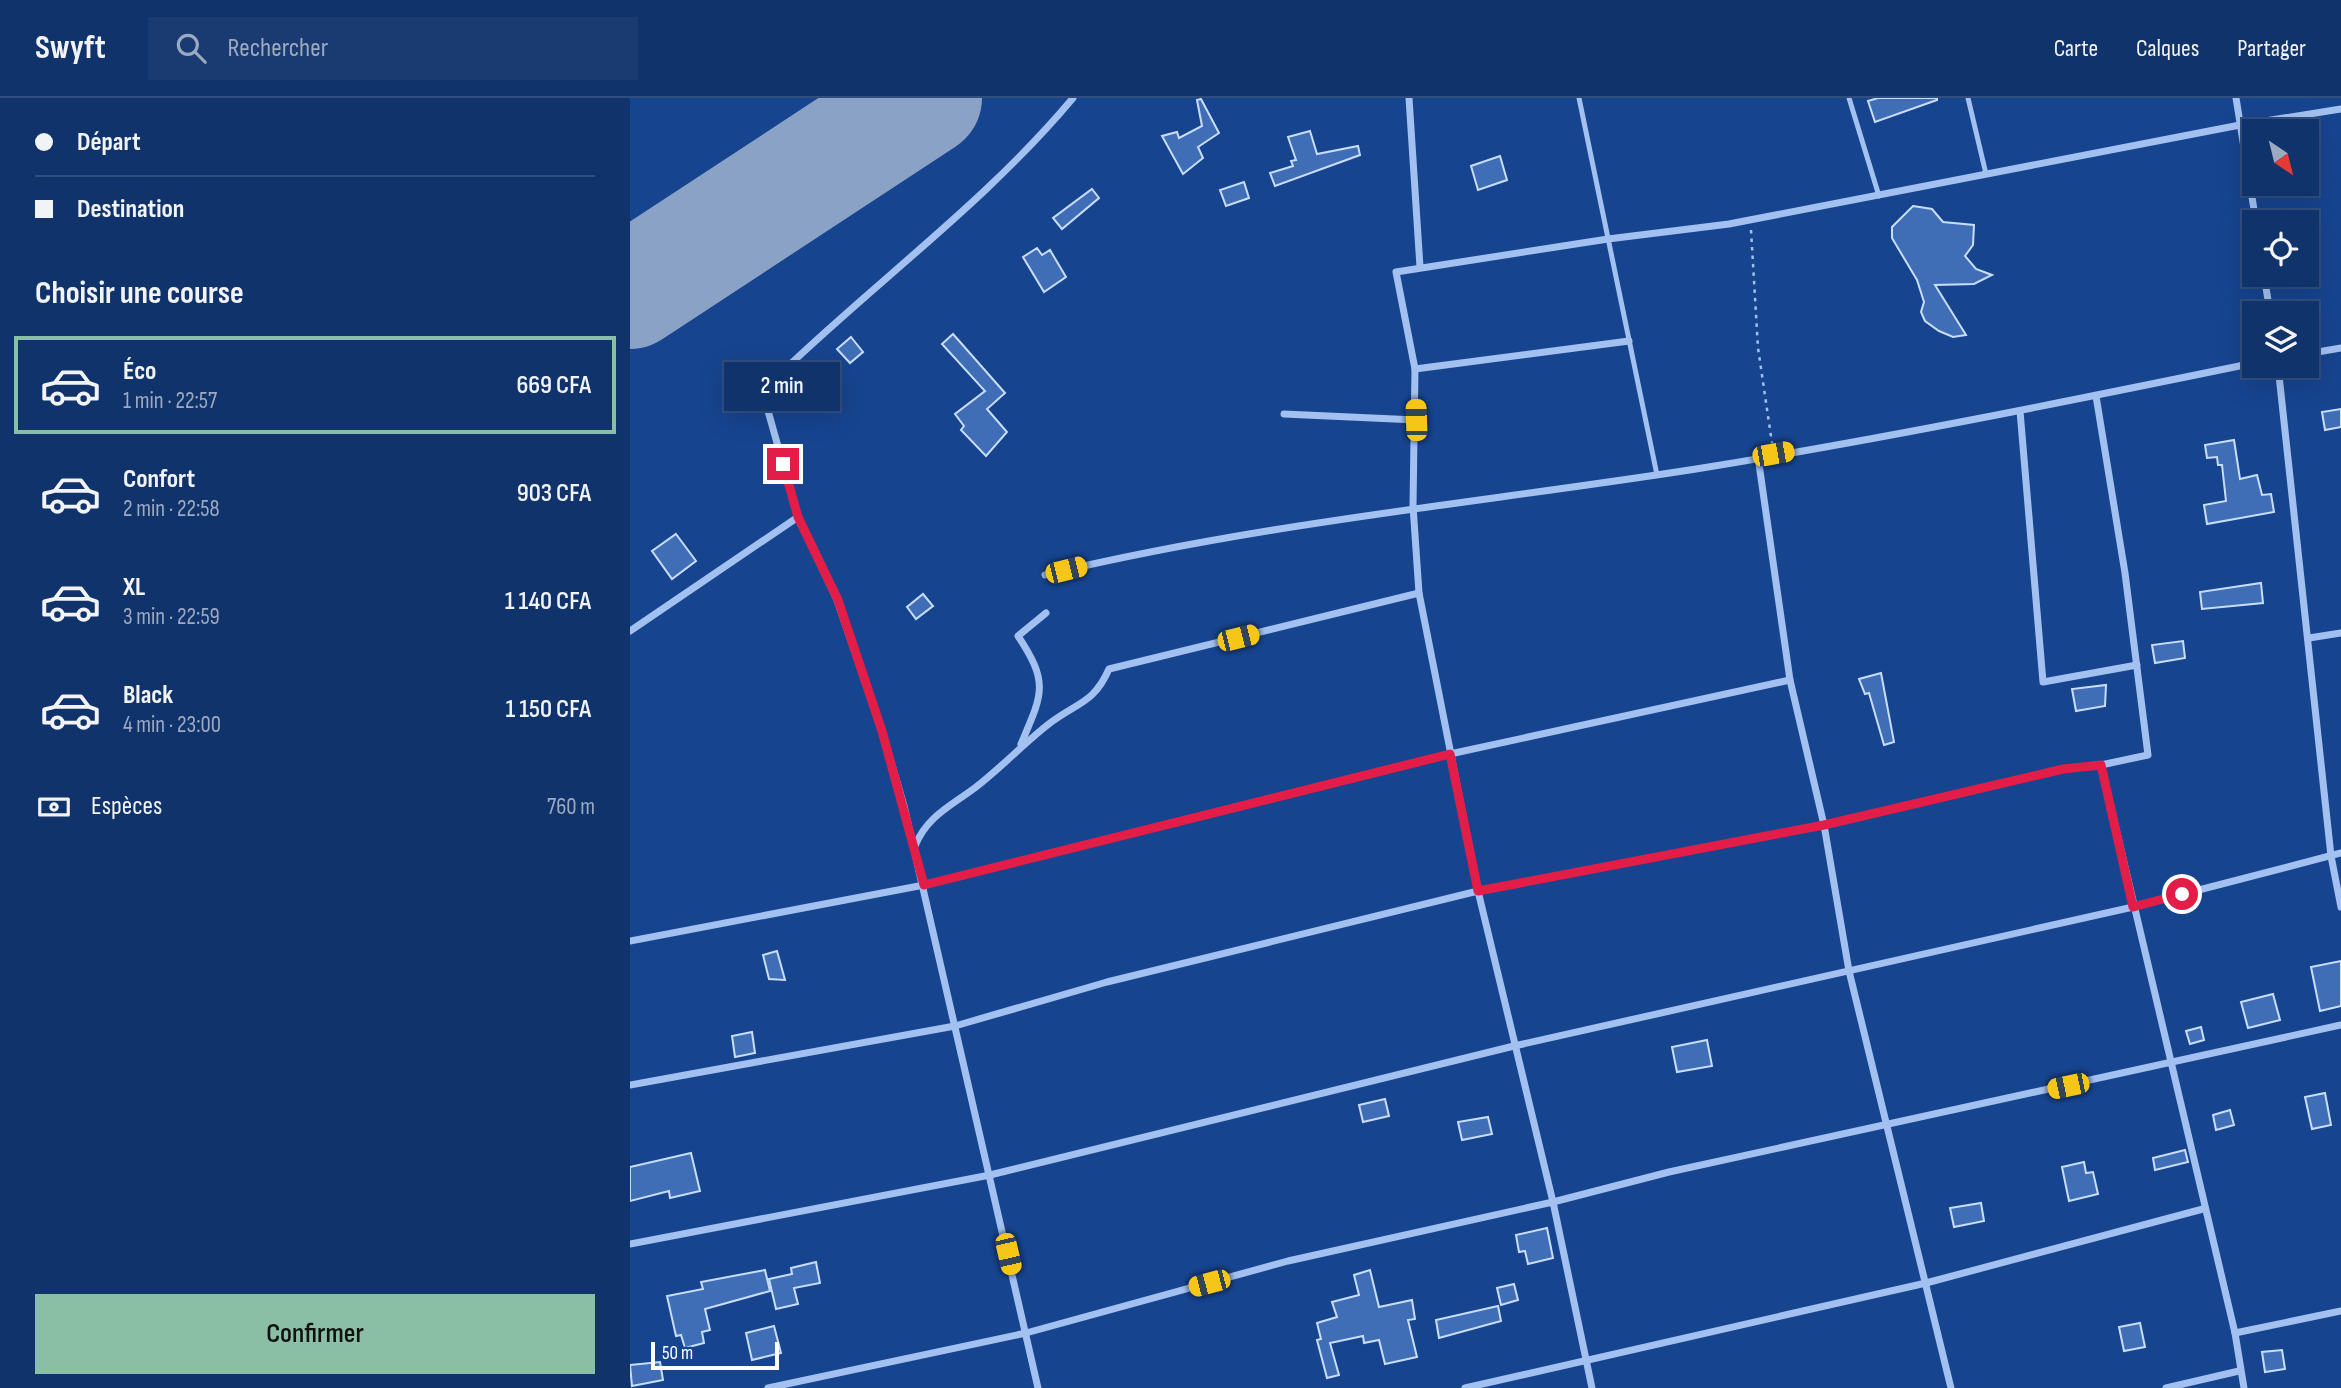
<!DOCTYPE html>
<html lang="fr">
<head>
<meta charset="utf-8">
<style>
	:root { --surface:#11336b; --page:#1a3b71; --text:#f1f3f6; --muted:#9caac1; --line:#304e7e; --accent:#8abfa5 }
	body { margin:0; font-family:"Sofia Sans Condensed",sans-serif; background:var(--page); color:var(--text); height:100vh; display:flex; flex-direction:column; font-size:26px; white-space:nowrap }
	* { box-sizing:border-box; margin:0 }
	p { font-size:23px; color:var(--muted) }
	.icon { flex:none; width:38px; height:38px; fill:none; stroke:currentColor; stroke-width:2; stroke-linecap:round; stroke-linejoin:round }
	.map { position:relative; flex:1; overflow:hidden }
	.panel { display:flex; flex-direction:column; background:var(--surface); width:630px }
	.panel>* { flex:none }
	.guide { display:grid; align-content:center; height:154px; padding:0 35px; background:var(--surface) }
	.needle { width:46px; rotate:145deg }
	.controls { position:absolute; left:1612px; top:21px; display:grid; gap:14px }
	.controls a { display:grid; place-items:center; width:77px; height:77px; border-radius:0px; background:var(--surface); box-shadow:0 7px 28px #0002,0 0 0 2px var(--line); font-size:35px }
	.scale { position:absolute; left:21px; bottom:18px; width:128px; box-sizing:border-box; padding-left:7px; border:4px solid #fff; border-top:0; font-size:19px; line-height:24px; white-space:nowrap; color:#fff; -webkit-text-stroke:5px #17448f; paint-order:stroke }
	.end { position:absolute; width:32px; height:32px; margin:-16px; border:9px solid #e11d48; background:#fff; box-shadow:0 0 0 4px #fff }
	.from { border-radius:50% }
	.bubble { position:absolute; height:49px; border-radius:0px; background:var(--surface); box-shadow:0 7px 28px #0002,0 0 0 2px var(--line); font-size:23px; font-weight:600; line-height:49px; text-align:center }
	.car { position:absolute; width:21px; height:42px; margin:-21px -10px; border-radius:9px; box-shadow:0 0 5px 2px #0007; background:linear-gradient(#f5c518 24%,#345 0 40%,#f5c518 0 76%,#345 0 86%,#f5c518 0) }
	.guide b { display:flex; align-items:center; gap:24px; height:66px; font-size:26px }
	.guide b+b { border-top:2px solid var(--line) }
	.guide i { width:18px; height:18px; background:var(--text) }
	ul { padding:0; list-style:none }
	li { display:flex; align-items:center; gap:21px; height:98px; margin:0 14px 10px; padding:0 21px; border:4px solid transparent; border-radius:0px }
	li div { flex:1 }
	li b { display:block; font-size:26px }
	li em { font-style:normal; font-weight:600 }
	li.current { border-color:var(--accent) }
	li>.icon { width:63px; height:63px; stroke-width:1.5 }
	h2 { padding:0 35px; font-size:32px; line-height:84px }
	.pay { display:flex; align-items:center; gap:18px; height:77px; padding:0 35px; font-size:26px }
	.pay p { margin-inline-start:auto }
	.button { display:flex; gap:14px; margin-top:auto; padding:14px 35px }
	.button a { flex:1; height:80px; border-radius:0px; background:var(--accent); color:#111; font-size:28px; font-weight:600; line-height:80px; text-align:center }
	header { display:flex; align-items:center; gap:42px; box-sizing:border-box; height:98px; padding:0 35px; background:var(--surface); border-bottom:2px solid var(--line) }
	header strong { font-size:33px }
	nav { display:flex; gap:38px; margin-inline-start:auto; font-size:24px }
	.search { width:490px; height:63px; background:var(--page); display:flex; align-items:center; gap:18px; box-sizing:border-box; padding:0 24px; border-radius:0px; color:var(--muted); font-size:26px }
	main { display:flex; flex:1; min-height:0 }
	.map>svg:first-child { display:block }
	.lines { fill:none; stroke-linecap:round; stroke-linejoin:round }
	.runway { stroke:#8ba2c7; stroke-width:116 }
	.building { fill:#3f6eb7; stroke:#c9ddfb; stroke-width:2 }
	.path { stroke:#a3c1f0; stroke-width:2.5; stroke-dasharray:3.5 5; stroke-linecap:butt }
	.lane { stroke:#a3c1f0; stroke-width:5 }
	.street { stroke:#a3c1f0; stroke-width:7 }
	.route { stroke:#e11d48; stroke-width:9 }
</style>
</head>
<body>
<header>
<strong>Swyft</strong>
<div class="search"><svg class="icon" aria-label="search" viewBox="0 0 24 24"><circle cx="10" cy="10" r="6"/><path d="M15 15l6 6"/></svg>Rechercher</div>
<nav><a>Carte</a><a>Calques</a><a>Partager</a></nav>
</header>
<main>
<section class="panel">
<div class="guide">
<b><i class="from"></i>Départ</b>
<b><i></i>Destination</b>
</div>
<h2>Choisir une course</h2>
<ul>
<li class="current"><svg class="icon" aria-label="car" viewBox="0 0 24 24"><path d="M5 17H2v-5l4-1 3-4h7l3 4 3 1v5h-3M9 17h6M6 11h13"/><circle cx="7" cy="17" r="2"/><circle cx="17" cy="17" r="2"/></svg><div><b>Éco</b><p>1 min · 22:57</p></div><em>669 CFA</em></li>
<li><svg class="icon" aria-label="car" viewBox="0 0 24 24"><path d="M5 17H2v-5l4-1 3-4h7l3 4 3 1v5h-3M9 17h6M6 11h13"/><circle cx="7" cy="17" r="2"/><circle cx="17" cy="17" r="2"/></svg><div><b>Confort</b><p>2 min · 22:58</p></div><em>903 CFA</em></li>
<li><svg class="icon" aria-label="car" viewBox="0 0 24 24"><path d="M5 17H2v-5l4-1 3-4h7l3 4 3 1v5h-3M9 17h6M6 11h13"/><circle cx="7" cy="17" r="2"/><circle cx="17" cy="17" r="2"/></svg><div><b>XL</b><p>3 min · 22:59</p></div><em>1 140 CFA</em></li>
<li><svg class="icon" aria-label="car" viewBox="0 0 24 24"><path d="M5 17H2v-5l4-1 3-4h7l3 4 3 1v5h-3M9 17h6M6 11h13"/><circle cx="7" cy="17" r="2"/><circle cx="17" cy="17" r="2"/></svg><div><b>Black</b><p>4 min · 23:00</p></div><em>1 150 CFA</em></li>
</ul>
<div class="pay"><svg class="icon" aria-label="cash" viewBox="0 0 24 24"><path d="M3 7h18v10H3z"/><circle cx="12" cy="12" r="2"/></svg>Espèces<p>760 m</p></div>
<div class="button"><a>Confirmer</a></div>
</section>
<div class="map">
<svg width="1711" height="1290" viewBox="0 0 1711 1290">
	<rect width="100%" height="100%" fill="#17448f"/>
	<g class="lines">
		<path class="runway" d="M0,193L294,0"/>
	</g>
	<g class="building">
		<path d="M1248,0H1307V2L1245,24L1238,3Z"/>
		<path d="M571,1L589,35L568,49L573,60L553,76L532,38L547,34L549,40L572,28L567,2Z"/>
		<path d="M680,33L687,56L728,48L730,57L645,88L640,75L663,68L661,63L666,62L658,39Z"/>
		<path d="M870,58L877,82L848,92L841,68Z"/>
		<path d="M614,84L619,100L596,108L590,92Z"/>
		<path d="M462,91L469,100L432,131L423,120Z"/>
		<path d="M1283,108L1302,111L1313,124L1344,127L1343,147L1335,158L1346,171L1362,177L1344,186L1305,187L1336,237L1323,239L1309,233L1295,223L1291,214L1294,204L1287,182L1262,140V129Z"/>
		<path d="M407,150L412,157L420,152L436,179L414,194L393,159Z"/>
		<path d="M323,236L375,295L357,311L377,334L356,358L331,332L334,328L325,316L355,293L312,246Z"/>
		<path d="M221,239L233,254L220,265L207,251Z"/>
		<path d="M1711,311V329L1695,332L1692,314Z"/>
		<path d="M1604,342L1610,381L1627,377L1632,397L1641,396L1644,414L1577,426L1574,407L1596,403L1592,367H1588L1587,359L1577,360L1575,347Z"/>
		<path d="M46,436L66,463L42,481L22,453Z"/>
		<path d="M1631,485L1633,505L1572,511L1570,494Z"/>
		<path d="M293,496L303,508L286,521L277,509Z"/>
		<path d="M1553,543L1555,560L1525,565L1522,547Z"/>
		<path d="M1251,575L1264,644L1254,647L1239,595L1235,596L1229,581Z"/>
		<path d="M1476,587L1475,608L1446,613L1442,591Z"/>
		<path d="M147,853L155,882L139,881L133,857Z"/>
		<path d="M1711,863V908L1690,913L1681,869Z"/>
		<path d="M1643,896L1650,922L1618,930L1611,904Z"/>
		<path d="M1571,929L1574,942L1560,946L1556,933Z"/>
		<path d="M122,934L125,955L105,959L102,938Z"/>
		<path d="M1077,942L1082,968L1047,974L1042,949Z"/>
		<path d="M1695,995L1701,1027L1682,1031L1675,999Z"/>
		<path d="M755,1001L759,1018L733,1024L729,1007Z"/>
		<path d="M1600,1012L1604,1027L1586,1032L1583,1017Z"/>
		<path d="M858,1019L862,1036L832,1042L828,1024Z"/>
		<path d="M1555,1052L1558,1064L1525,1072L1523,1060Z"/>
		<path d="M61,1055L70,1093L40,1100L39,1093L0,1103V1069Z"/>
		<path d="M1454,1064L1456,1075L1463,1074L1468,1096L1439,1103L1432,1069Z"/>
		<path d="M1351,1105L1354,1123L1324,1129L1320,1110Z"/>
		<path d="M917,1130L923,1160L898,1166L895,1153L889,1154L886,1137Z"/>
		<path d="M186,1164L190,1185L164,1190L168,1206L146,1211L139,1181L162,1176L161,1170Z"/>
		<path d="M135,1172L140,1193L75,1211L80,1232L72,1234L74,1245L55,1250L51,1237L46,1238L37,1198L73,1191L71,1184Z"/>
		<path d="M740,1172L749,1209L782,1202L785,1221L778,1222L787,1259L755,1266L749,1242L734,1245L733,1238L700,1245L709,1277L697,1280L687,1242L691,1241L687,1225L707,1219L702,1204L729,1197L724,1177Z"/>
		<path d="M884,1186L888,1202L871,1207L867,1190Z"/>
		<path d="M868,1208L871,1223L809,1240L806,1222Z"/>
		<path d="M1510,1225L1515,1249L1494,1253L1489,1229Z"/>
		<path d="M144,1228L151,1255L122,1262L116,1235Z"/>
		<path d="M1652,1252L1655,1271L1635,1274L1632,1254Z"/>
		<path d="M30,1264L33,1282L2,1288L0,1267Z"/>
	</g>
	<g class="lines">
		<path class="path" d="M1121,132L1128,250L1142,345"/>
		<g class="lane">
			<path d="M949,0L1027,377"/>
			<path d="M1219,0L1249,98"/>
			<path d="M1338,0L1356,76"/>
		</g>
		<g class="street">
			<path d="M779,0L790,169"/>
			<path d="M1606,0L1626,124"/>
			<path d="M1634,177L1640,215"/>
			<path d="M1676,256L1711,250"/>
			<path d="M1648,268L1701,758L1711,809"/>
			<path d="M785,271L999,243"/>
			<path d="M1466,298L1495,475L1518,657L1471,667L1605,1235L1614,1290"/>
			<path d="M1390,313L1413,584L1507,567"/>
			<path d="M654,316L786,322"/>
			<path d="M1128,359L1160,582L1194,727L1219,873L1321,1290"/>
			<path d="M415,477C631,425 848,405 1066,371C1253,341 1439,303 1624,265"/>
			<path d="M0,533L168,419"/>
			<path d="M1679,540L1711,535"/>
			<path d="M391,646C413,595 419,585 388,538L416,515"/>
			<path d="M285,748C297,718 321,708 346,689C372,669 394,645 420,625C448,604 464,605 479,571L789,495"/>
			<path d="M0,843L294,787L820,656L1160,582"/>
			<path d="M0,987L325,928L477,884L848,793L1194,727L1433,671L1471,667"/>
			<path d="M0,1146L360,1077L884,948L1503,809L1711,755"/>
			<path d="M1605,1235L1711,1213"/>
			<path d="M138,1290L396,1235L658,1163L923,1104L1039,1074L1711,927"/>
			<path d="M408,1290L274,708L252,633L207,502L168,419L138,313L152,274C248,182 358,102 443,0"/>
			<path d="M835,1290L1296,1185L1573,1111"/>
			<path d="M962,1290L923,1104L848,793L789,495L783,408L785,271L766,174L978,141L1099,126L1610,27L1711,11"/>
			<path d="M1536,1290L1609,1273"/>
		</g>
	</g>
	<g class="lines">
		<path class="route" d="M153,366L168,419L208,502L252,633L294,787L820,656L848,793L1194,727L1433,671L1471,667L1503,809L1552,796"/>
	</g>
</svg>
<div class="controls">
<a><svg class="needle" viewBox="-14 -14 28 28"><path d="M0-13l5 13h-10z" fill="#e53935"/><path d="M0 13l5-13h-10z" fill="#9caac1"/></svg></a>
<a><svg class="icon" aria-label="locate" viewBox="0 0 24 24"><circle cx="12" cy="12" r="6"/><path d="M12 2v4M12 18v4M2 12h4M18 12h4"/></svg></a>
<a><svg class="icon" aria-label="layers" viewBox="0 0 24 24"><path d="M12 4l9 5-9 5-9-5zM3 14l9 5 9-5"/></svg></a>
</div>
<div class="scale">50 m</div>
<i class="end from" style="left:1552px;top:796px"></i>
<i class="end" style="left:153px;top:366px"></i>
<div class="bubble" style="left:94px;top:264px;width:116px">2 min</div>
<i class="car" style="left:786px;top:322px;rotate:358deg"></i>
<i class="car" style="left:1143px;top:356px;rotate:80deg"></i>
<i class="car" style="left:436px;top:472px;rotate:76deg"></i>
<i class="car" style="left:608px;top:540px;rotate:76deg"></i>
<i class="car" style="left:1438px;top:988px;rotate:258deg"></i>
<i class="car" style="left:378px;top:1156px;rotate:167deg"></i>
<i class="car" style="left:579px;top:1185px;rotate:255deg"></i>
</div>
</main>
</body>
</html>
